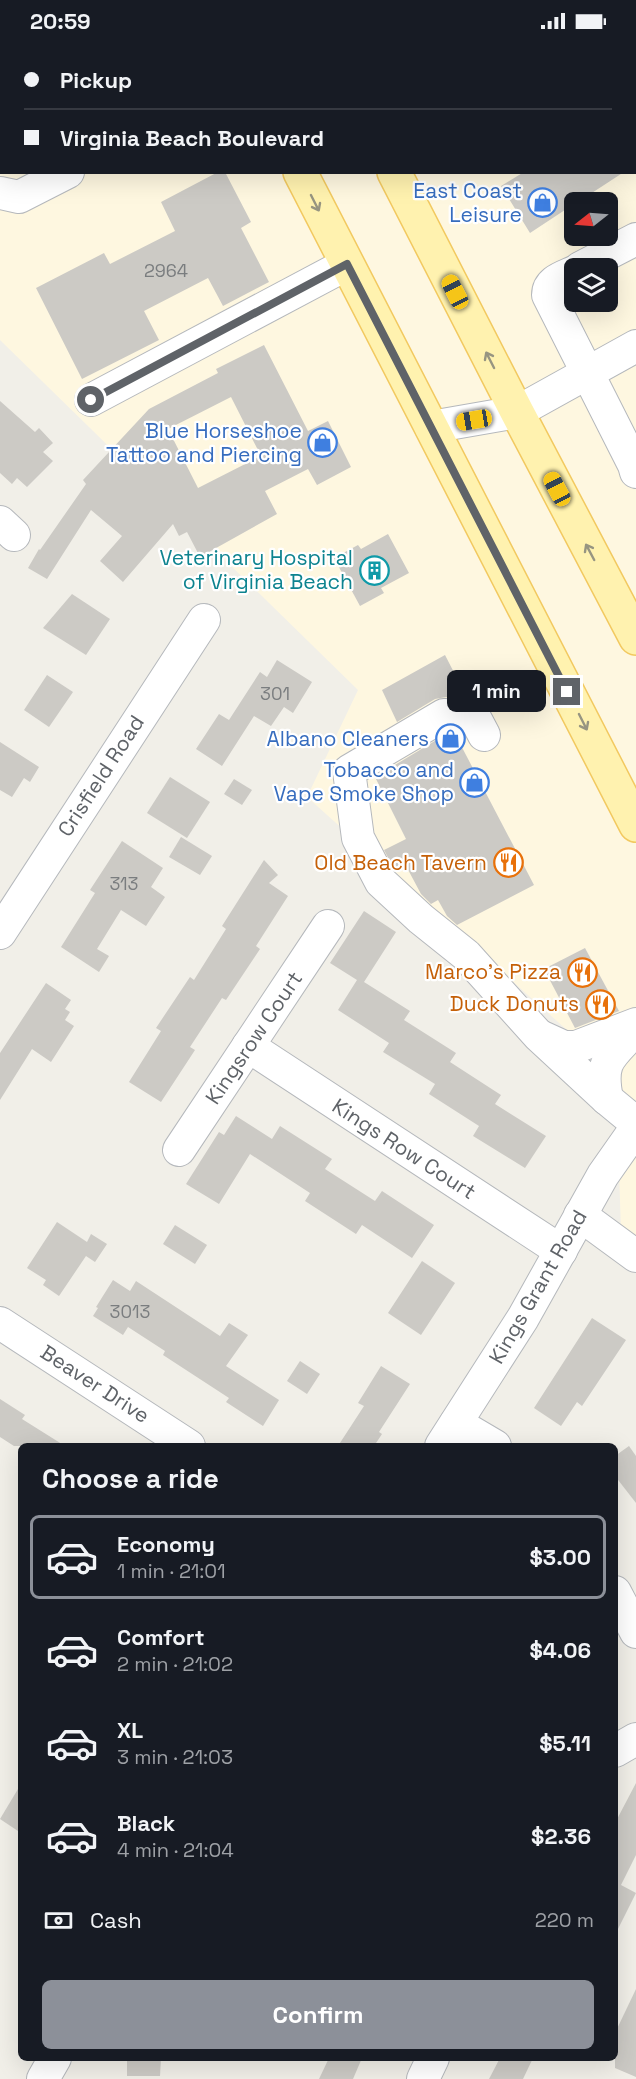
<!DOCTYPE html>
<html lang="en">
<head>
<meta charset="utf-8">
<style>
	:root { --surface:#171b24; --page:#242831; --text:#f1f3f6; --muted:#9ea1a6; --line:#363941; --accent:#8c9099 }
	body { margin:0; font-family:"Space Grotesk",sans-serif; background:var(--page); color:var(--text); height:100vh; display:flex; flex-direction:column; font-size:22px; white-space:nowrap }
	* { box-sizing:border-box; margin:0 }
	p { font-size:20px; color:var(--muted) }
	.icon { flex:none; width:33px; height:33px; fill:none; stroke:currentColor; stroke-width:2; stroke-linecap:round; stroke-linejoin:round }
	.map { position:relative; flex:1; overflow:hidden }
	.side { position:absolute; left:18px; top:1401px; width:600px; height:618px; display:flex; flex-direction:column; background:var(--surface); border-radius:9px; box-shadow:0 6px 24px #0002 }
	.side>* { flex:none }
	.hud { position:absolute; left:0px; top:0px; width:636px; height:132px; box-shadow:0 6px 24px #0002; display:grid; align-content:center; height:132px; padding:0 24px; background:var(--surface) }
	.needle { width:39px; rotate:253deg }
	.buttons { position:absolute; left:564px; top:150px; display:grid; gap:12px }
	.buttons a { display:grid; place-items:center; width:54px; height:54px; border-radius:9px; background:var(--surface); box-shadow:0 6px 24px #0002; font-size:30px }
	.end { position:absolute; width:27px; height:27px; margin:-14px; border:8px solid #5f6368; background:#fff; box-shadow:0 0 0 3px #fff }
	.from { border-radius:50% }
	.bubble { position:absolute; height:42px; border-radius:9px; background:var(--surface); box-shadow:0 6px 24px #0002; font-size:20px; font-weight:600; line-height:42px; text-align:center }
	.car { position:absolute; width:18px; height:36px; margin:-18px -9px; border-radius:8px; box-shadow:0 0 4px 2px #0007; background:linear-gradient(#f5c518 24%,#345 0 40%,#f5c518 0 76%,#345 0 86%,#f5c518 0) }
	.hud b { display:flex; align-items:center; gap:21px; height:57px; font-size:22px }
	.hud b+b { border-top:2px solid var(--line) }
	.hud i { width:15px; height:15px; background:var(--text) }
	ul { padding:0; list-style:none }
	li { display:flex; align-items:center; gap:18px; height:84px; margin:0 12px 9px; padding:0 12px; border:3px solid transparent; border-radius:9px }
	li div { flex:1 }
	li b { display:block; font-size:22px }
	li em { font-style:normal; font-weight:600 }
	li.active { border-color:var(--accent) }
	li>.icon { width:54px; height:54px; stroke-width:1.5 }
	h2 { padding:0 24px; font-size:27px; line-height:72px }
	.pay { display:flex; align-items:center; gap:15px; height:66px; padding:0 24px; font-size:22px }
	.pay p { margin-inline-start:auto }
	.action { display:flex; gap:12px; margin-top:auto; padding:12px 24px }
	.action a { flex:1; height:69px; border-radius:9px; background:var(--accent); color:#fff; font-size:24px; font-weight:600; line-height:69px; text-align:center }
	.status { display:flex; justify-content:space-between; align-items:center; height:42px; padding:0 30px; background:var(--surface); direction:ltr }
	.status svg { height:16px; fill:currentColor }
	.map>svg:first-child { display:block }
	.commercial { fill:#fef7e0; fill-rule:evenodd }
	.building { fill:#cccac5; fill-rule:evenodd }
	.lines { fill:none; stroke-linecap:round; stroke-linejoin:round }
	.minor-casing { stroke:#b5b8bc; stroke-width:34 }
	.major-casing { stroke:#f2c960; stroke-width:36 }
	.minor { stroke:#fff; stroke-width:32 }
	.major { stroke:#fff2af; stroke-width:33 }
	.oneway { stroke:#979581 }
	.route { stroke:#5f6368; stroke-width:8 }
	.labels { text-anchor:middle; stroke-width:4.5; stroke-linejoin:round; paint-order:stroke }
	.number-label { font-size:18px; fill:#7a7d7f }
	.shop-label { font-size:21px; fill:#366cbe; stroke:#fff; text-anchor:end }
	.culture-label { font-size:21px; fill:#0d838f; stroke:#fff; text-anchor:end }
	.street-label { font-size:21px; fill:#5f6368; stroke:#fff }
	.food-label { font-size:21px; fill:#c56008; stroke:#fff; text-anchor:end }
</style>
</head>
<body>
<div class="status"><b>20:59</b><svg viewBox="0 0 49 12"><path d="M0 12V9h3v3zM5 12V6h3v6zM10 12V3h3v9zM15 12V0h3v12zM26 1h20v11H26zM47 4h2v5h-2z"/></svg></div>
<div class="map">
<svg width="636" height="2037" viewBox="0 0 636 2037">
	<rect width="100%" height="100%" fill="#f1efe8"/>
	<path class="commercial" d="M0,0H636V1224L621,1190L616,1032L307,755L358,648L0,298ZM2,2H634V130H2ZM574,160H608V194H574ZM574,226H608V260H574Z"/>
	<g class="building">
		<path d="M218,130H225L251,180L241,186L269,240L223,264L208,236L144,269L159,298L82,337L36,246L104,211L110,222L175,189L161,160Z"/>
		<path d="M524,130H624L578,160H574V162L530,191L501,144Z"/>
		<path d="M264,303L308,389L328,379L351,425L317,443L308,427L265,449L277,472L200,515L187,490L179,494L173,482L123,540L100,519L122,494L91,468L47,537L28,526L39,507L40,508L86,442L83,438L149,367L218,331L216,327ZM231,355L261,414L198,446L168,387Z"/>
		<path d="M0,359L35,390L39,386L53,401L43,410L53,419L27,445L17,436L12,442L0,431Z"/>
		<path d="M388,492L409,531L381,546L384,551L360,564L334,516L358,503L361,507Z"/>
		<path d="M72,552L110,577L86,613L43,586Z"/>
		<path d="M445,613L465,652L457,656L446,655L435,657L397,680L382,648Z"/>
		<path d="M277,618L312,640L293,671L284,665L271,684L254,674L222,724L196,707L219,672L229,678L260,630L267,635Z"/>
		<path d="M47,633L73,650L49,685L24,668Z"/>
		<path d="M448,691L455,692L534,843L457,883L447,874L438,858L431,862L421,852L405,822L394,827L384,808L406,797L375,735Z"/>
		<path d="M0,700L39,725L30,740L24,736L12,755L0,748Z"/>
		<path d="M170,735L210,760L187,796L147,771Z"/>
		<path d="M234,737L252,748L242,763L224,752Z"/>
		<path d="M181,795L212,814L200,833L169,815Z"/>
		<path d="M122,799L163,826L151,845L165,855L146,884L121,868L97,907L109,914L99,930L61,905L95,851L90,848Z"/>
		<path d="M264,818L278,833L269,841L288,854L256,904L260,907L226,958L222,956L190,1005L195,1008L161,1060L129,1040L161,989L156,986L190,935L194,938L226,887L222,884Z"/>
		<path d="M364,869L396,890L364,940L410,969L404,978L456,1011L450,1020L501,1053L495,1062L546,1094L525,1126L473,1094L479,1084L429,1052L435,1042L383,1010L389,1001L338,968L357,938L330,921Z"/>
		<path d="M585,906L619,969L575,986L544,927Z"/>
		<path d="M46,941L71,958L65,967L70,970L65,978L74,984L51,1020L32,1007L0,1058V1011Z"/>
		<path d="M236,1074L272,1097L280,1084L332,1117L325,1127L375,1159L382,1149L434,1183L412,1216L362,1183L356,1192L305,1159L310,1151L250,1112L219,1162L186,1142L219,1090L224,1093Z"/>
		<path d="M57,1180L87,1200L91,1192L107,1202L95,1220L86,1214L59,1254L43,1243L46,1238L27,1226Z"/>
		<path d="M175,1183L207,1203L195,1222L163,1202Z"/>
		<path d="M422,1219L455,1241L421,1293L388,1271Z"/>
		<path d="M113,1238L130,1249L136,1239L220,1294L229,1281L248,1293L226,1324L279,1358L263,1384L226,1360L229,1356L163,1313L165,1309L128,1285L123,1293L93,1274L98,1266L96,1265Z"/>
		<path d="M592,1276L626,1298L582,1364L577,1360L561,1384L534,1366Z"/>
		<path d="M300,1319L320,1332L307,1352L287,1339Z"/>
		<path d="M381,1324L410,1342L379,1390L382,1392L374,1404H338L364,1364L358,1361Z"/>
		<path d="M0,1357L25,1373L22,1377L65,1404H14L0,1395Z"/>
		<path d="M629,1404L636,1414V1461L615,1434V1414Z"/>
		<path d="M636,1741V1813L621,1843L636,1851L615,1893V1781Z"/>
		<path d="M21,1742V1791L0,1777Z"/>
		<path d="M636,1947V2035L615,2026V1991Z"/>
		<path d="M127,2016H161L160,2034H127Z"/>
		<path d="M329,2016H362L353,2037H319Z"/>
		<path d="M500,2016H533L523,2037H489Z"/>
	</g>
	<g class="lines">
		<defs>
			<g id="minor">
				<path d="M71,0L72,2"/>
				<path d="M146,0V2"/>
				<path d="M0,151L19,155L68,130"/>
				<path d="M580,226L636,197"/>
				<path d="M574,230C563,235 548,239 548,253L634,423L636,430"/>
				<path d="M91,358L347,222"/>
				<path d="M431,385L517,370L636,304"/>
				<path d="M0,480L14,493"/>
				<path d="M484,693L475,676L444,673L349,729L358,796L381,840L421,877L466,913L539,994L607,1057L636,1081"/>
				<path d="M0,891L204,578"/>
				<path d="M540,994L564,1005H576L636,982"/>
				<path d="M248,1004L561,1209"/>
				<path d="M607,1057C599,1017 611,1015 636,987"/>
				<path d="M179,1108L328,884"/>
				<path d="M580,1173L636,1214"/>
				<path d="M0,1281L189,1404"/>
				<path d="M456,1381L495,1404"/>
				<path d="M441,1404L523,1276L603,1133L636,1086"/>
				<path d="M615,1550L636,1590"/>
				<path d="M615,1709L636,1697"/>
				<path d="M43,2037L55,2016"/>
				<path d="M423,2037L433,2016"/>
			</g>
			<g id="major">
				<path d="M232,0L233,2"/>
				<path d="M327,0V2"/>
				<path d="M300,130L636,783"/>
				<path d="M394,130L517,370L636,596"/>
			</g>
		</defs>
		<use href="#minor" class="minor-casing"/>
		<use href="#major" class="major-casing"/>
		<use href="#minor" class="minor"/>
		<use href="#major" class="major"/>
	</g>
	<defs><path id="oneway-shaft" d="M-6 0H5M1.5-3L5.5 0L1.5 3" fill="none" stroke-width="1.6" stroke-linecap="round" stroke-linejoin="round" transform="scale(1.5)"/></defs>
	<g class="oneway">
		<use href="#oneway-shaft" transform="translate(315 161) rotate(63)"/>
		<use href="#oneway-shaft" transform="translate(490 318) rotate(-117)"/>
		<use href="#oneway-shaft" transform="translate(590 510) rotate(-118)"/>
		<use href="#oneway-shaft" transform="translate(583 680) rotate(63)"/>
	</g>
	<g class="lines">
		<path class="route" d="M91,358L347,222L567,650"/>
	</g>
	<defs>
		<symbol id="shop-ring" viewBox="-11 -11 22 22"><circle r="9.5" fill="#fff" stroke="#3f7fe0" stroke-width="1.5"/><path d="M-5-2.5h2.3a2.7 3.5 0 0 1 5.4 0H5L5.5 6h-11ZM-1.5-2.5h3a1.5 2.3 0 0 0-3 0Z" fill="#3f7fe0"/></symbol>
		<symbol id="building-ring" viewBox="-11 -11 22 22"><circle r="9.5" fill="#fff" stroke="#0f9aa8" stroke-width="1.5"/><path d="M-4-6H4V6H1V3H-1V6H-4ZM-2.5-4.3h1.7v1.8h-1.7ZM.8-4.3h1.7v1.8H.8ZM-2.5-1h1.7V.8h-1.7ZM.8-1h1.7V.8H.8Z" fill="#0f9aa8"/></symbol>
		<symbol id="restaurant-ring" viewBox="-11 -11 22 22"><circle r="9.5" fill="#fff" stroke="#e8710a" stroke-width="1.5"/><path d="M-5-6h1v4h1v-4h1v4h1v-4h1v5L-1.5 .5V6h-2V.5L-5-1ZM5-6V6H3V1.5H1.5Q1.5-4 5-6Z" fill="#e8710a"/></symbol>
	</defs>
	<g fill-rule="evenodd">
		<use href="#shop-ring" x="526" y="144" width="33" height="33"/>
		<use href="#shop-ring" x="306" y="384" width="33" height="33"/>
		<use href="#building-ring" x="358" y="512" width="33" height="33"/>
		<use href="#shop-ring" x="434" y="680" width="33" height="33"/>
		<use href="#shop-ring" x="458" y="724" width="33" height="33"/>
		<use href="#restaurant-ring" x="492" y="804" width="33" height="33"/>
		<use href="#restaurant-ring" x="566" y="914" width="33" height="33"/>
		<use href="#restaurant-ring" x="584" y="946" width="33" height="33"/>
	</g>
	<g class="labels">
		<g class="number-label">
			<text x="166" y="235">2964</text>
			<text x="275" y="658">301</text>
			<text x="124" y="848">313</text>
			<text x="130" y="1276">3013</text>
		</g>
		<g class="shop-label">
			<text x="522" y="156">East Coast<tspan x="522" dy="24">Leisure</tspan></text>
			<text x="302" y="396">Blue Horseshoe<tspan x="302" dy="24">Tattoo and Piercing</tspan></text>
			<text x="429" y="704">Albano Cleaners</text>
			<text x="454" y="735">Tobacco and<tspan x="454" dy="24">Vape Smoke Shop</tspan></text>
		</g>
		<g class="culture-label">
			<text x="353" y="523">Veterinary Hospital<tspan x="353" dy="24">of Virginia Beach</tspan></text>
		</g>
		<g class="street-label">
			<text transform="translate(101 734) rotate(-57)" y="7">Crisfield Road</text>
			<text transform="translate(254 996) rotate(-56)" y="7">Kingsrow Court</text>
			<text transform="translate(404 1107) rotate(33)" y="7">Kings Row Court</text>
			<text transform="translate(538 1245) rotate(-60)" y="7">Kings Grant Road</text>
			<text transform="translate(95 1342) rotate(33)" y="7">Beaver Drive</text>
		</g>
		<g class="food-label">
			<text x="487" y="828">Old Beach Tavern</text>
			<text x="561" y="937">Marco's Pizza</text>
			<text x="579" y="969">Duck Donuts</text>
		</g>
	</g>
</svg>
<div class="buttons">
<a><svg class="needle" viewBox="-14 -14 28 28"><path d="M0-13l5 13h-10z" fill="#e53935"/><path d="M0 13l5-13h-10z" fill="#9ea1a6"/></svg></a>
<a><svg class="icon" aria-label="layers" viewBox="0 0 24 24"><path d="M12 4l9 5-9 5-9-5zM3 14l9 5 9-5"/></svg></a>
</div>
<i class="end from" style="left:91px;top:358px"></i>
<i class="end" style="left:567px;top:650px"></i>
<div class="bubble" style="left:447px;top:628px;width:99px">1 min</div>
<i class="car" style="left:455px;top:250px;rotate:333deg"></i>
<i class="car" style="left:474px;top:378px;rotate:260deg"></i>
<i class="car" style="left:557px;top:447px;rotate:332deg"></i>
<div class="hud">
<b><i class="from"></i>Pickup</b>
<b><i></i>Virginia Beach Boulevard</b>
</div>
<section class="side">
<h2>Choose a ride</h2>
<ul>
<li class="active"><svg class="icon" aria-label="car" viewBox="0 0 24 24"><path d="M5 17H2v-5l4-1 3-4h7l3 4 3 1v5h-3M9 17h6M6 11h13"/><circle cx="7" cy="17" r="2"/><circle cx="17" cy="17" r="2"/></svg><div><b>Economy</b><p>1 min · 21:01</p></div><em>$3.00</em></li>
<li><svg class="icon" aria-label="car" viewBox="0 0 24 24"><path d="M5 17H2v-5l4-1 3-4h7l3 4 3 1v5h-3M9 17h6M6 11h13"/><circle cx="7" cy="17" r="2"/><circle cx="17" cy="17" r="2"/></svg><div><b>Comfort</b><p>2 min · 21:02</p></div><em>$4.06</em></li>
<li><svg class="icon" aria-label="car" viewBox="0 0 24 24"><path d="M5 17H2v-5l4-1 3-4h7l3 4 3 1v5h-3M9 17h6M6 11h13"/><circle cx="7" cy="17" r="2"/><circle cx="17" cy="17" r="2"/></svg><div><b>XL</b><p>3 min · 21:03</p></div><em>$5.11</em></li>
<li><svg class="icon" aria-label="car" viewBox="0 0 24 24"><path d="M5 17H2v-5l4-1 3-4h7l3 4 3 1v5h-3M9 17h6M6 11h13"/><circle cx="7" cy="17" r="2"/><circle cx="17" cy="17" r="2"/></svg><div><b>Black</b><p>4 min · 21:04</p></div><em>$2.36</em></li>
</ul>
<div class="pay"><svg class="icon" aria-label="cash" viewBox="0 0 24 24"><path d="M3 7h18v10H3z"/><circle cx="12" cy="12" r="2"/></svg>Cash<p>220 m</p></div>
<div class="action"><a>Confirm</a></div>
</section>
</div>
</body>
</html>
